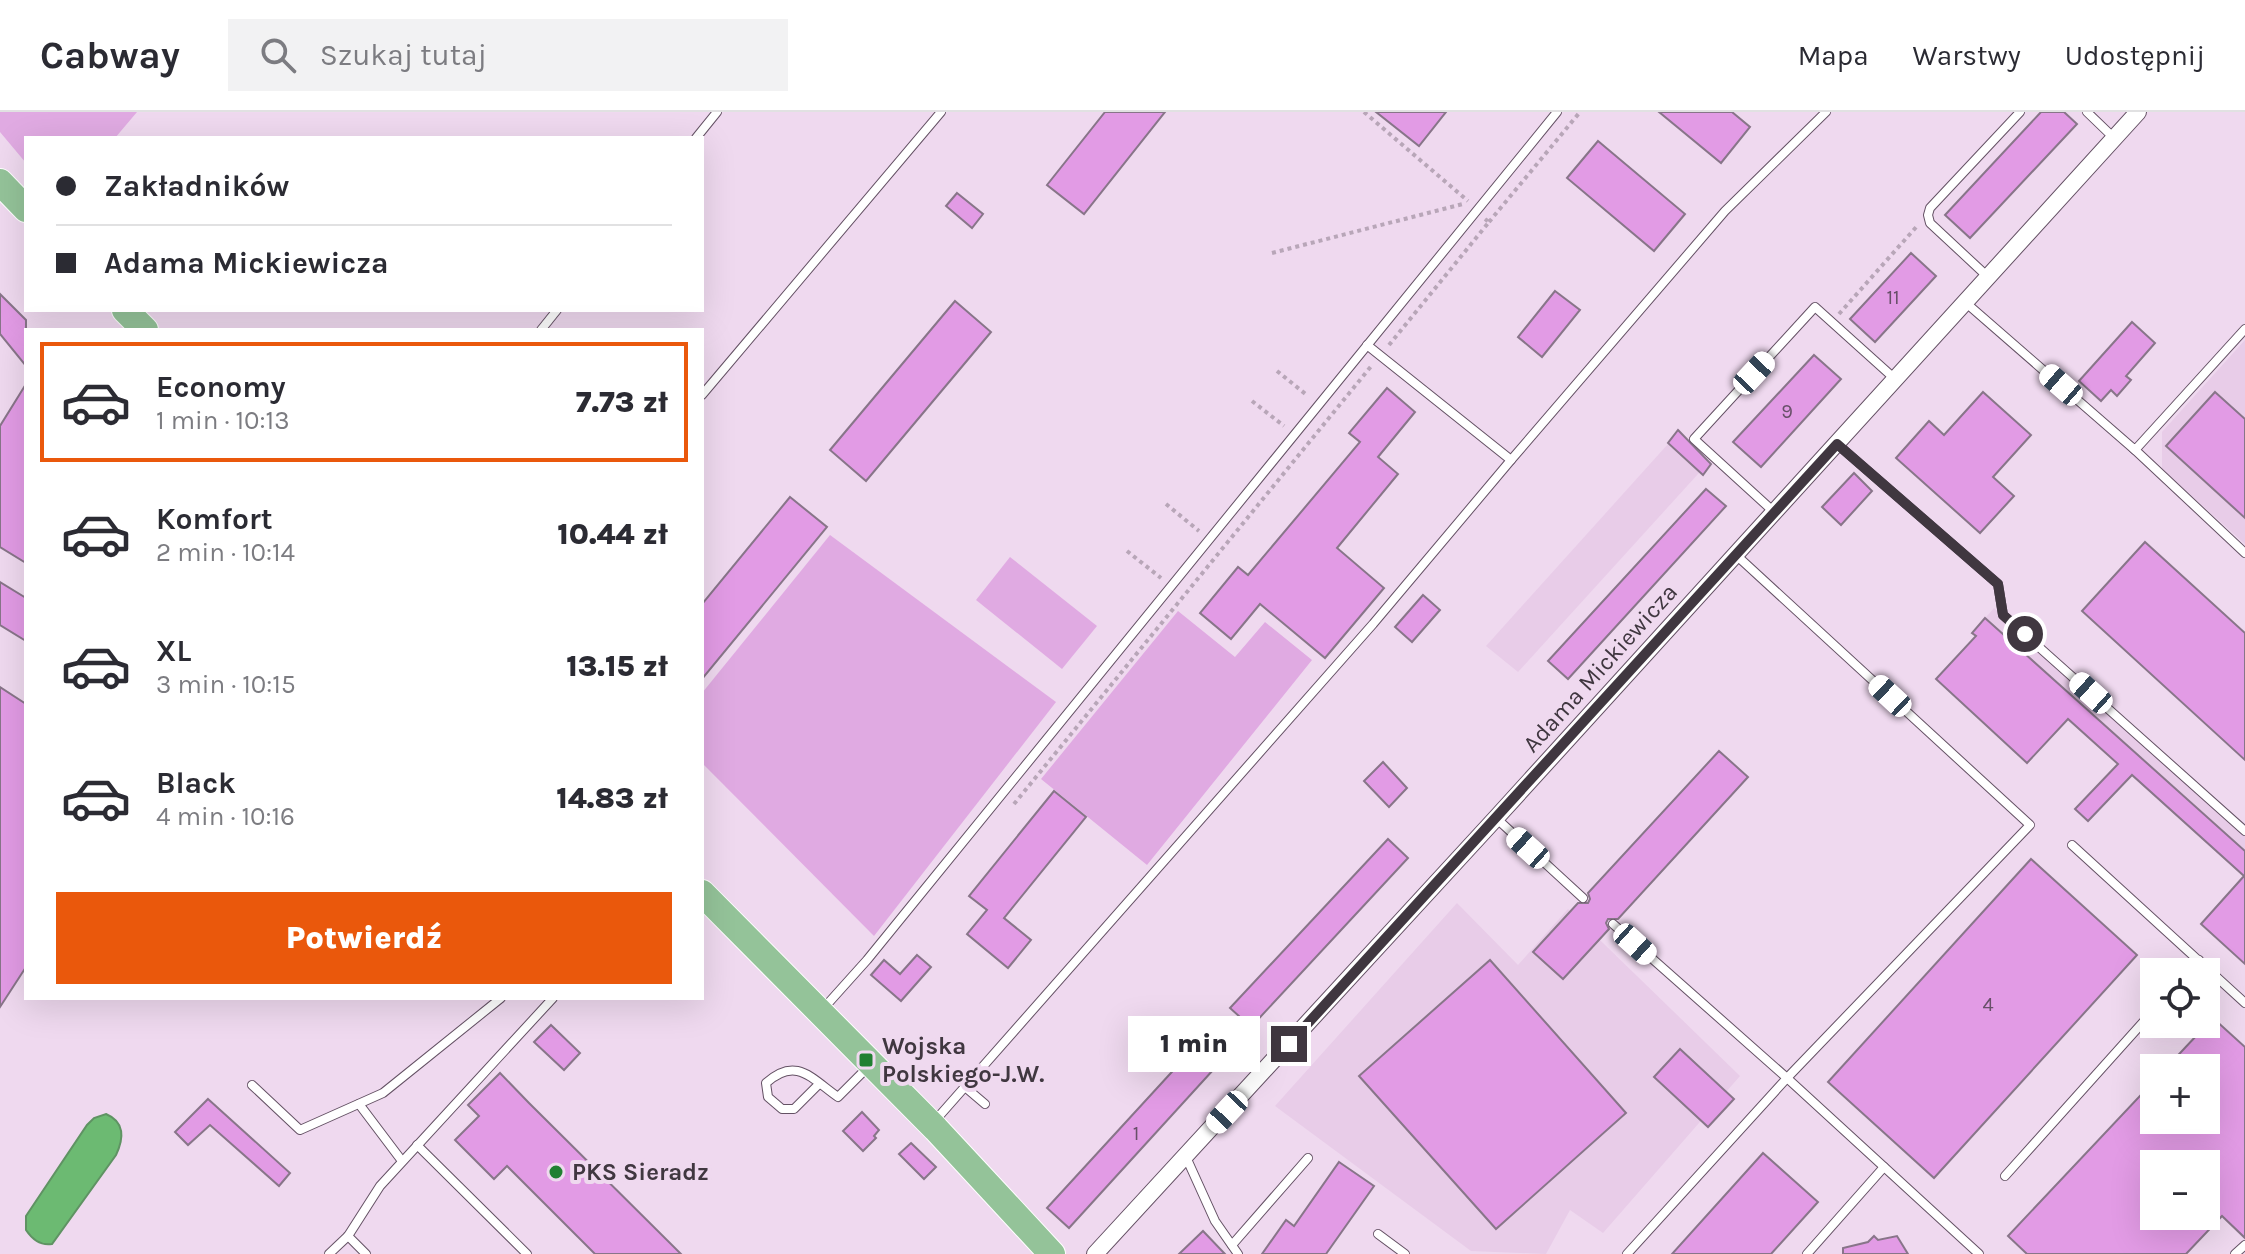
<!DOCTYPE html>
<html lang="pl">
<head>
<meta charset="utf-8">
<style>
	:root { --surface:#fff; --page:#f2f2f3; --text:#2b2b33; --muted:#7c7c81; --line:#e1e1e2; --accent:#ea580c }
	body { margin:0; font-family:Karla,sans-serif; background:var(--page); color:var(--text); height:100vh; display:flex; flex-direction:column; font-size:30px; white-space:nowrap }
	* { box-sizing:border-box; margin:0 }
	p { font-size:26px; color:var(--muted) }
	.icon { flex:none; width:44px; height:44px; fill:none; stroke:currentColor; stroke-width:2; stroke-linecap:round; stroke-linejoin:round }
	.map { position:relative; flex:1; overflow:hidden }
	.sheet { position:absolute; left:24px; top:216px; width:680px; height:672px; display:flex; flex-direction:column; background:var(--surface); border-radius:0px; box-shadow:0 8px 32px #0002 }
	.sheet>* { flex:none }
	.guide { position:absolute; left:24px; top:24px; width:680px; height:176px; border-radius:0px; box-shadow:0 8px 32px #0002; display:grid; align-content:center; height:176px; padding:0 32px; background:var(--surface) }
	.buttons { position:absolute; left:2140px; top:846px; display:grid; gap:16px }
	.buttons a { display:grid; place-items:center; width:80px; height:80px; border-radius:0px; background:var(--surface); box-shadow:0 8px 32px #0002; font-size:40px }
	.end { position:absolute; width:36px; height:36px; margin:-18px; border:10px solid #403740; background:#fff; box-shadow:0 0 0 4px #fff }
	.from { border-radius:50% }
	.bubble { position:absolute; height:56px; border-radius:0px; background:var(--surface); box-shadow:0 8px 32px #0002; font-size:26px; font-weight:800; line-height:56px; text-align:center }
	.car { position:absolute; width:24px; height:48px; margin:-24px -12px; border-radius:10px; box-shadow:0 0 6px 2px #0007; background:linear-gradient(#fff 24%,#345 0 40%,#fff 0 76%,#345 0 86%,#fff 0) }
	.guide b { display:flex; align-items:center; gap:28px; height:76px; font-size:30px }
	.guide b+b { border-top:2px solid var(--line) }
	.guide i { width:20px; height:20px; background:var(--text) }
	ul { padding:14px 0 0; list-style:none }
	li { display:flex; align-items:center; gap:24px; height:120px; margin:0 16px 12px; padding:0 16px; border:4px solid transparent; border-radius:0px }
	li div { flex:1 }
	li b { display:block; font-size:30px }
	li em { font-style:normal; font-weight:800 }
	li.selected { border-color:var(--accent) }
	li>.icon { width:72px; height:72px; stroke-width:1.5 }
	.button { display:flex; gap:16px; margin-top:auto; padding:16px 32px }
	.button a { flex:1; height:92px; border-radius:0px; background:var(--accent); color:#fff; font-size:32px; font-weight:800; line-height:92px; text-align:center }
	header { display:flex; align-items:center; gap:48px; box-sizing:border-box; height:112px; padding:0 40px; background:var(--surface); border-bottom:2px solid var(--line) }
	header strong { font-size:38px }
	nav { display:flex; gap:44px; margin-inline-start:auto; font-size:28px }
	.search { width:560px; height:72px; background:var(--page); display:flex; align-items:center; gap:20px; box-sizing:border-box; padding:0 28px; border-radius:0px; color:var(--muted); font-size:30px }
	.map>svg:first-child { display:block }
	.built { fill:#e8cce8 }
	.green { fill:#e0aae2 }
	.water { fill:#6cba72; stroke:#5f9363; stroke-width:2 }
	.building { fill:#e29be5; stroke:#887589; stroke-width:2; fill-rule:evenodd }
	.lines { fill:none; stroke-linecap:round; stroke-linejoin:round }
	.lane-casing { stroke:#645164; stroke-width:10 }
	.street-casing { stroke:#645164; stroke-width:18 }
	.primary-casing { stroke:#fff; stroke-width:28 }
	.path { stroke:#b8a6b8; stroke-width:4; stroke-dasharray:4 4; stroke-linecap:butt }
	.lane { stroke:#fff; stroke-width:8 }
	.street { stroke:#fff; stroke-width:16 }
	.primary { stroke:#94c399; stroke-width:26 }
	.route { stroke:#403740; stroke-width:10 }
	.poi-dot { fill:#218032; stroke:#efd9ef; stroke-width:3 }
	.labels { text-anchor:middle; stroke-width:8; stroke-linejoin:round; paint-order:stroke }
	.number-label { font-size:20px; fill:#685069 }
	.street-label { font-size:24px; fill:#403740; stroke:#efd9ef }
	.poi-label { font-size:24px; font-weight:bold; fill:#403740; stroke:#efd9ef; text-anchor:start }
</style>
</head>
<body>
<header>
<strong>Cabway</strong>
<div class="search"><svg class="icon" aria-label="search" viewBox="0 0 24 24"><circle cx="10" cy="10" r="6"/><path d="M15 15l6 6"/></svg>Szukaj tutaj</div>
<nav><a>Mapa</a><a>Warstwy</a><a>Udostępnij</a></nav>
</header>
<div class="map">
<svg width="2245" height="1142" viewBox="0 0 2245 1142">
	<rect width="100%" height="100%" fill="#efd9ef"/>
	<g class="built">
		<path d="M2245,228V432L2162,357V320Z"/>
		<path d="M1677,322L1708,351L1518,560L1486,534Z"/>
		<path d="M1994,496L2245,724V765L1972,521Z"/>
		<path d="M1457,791L1518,853L1568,797L1740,964L1603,1121L1570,1098L1546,1142L1471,1139L1275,994Z"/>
	</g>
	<g class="green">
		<path d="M0,0H137L115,26H26V51L0,20Z"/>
		<path d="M830,423L1056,590L874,824L702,651V581Z"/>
		<path d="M1010,445L1097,514L1062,557L976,488Z"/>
		<path d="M1178,499L1235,545L1265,510L1312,548L1147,753L1041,667Z"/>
	</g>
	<path class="water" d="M106,1002C125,1010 124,1026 116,1043L52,1132C40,1134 32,1127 26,1118V1104L87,1013L94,1006Z"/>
	<g class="building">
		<path d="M1105,0H1165L1084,102L1047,73Z"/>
		<path d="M1376,0H1446L1419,34Z"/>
		<path d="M1659,0H1732L1750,15L1721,51Z"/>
		<path d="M2041,0H2064L2077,12L1970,126L1945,103Z"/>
		<path d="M1598,29L1685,102L1654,139L1567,66Z"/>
		<path d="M957,81L983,102L972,116L946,94Z"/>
		<path d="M1911,141L1936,164L1875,230L1850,207Z"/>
		<path d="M1555,179L1580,198L1542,245L1518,225Z"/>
		<path d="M0,182L26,208V254L0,222Z"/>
		<path d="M955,189L991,220L866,369L830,338Z"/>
		<path d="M2132,210L2155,231L2126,264L2131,268L2117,284L2111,278L2101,289L2079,269Z"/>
		<path d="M1814,243L1841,267L1761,355L1733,330Z"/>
		<path d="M26,272V451L0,435V314Z"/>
		<path d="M1387,276L1415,300L1378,345L1398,362L1337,436L1384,476L1325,546L1260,492L1231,527L1200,501L1238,455L1248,463L1360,330L1349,321Z"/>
		<path d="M1983,280L2031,323L1993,365L2014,384L1980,421L1896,346L1929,309L1944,323Z"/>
		<path d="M2215,280L2245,307V406L2166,334Z"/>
		<path d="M1678,318L1711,352L1703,363L1668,331Z"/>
		<path d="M1854,361L1872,379L1841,413L1822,395Z"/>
		<path d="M1706,377L1726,394L1568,567L1548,549Z"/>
		<path d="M790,385L827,415L702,567V492Z"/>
		<path d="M2145,430L2245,521V648L2082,499Z"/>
		<path d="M0,470L26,486V529L0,513Z"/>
		<path d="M1423,483L1440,498L1412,530L1395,515Z"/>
		<path d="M1985,506L2245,739V852L2201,812L2244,764L2132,663L2088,709L2075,697L2118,652L2068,607L2027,651L1936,567L1976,524L1972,521Z"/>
		<path d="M0,575L26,592V855L0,895Z"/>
		<path d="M1719,639L1748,665L1618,807H1608L1606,811L1609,817L1563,867L1533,840L1578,791H1588L1590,787L1588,781Z"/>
		<path d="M1383,650L1407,676L1389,695L1364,669Z"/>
		<path d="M1054,679L1086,705L1004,806L1031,828L1008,856L967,822L987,798L969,784Z"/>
		<path d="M1388,727L1408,746L1251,915L1230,896Z"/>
		<path d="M2031,747L2137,843L1934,1066L1828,970Z"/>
		<path d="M917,843L931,855L901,889L871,863L884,848L900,862Z"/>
		<path d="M1490,848L1626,1001L1496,1117L1359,964Z"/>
		<path d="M2213,906L2245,935V1126L2222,1104L2186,1142H2027L2008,1124L2154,969V1008H2206V956H2166ZM2154,1052H2206V1104H2154Z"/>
		<path d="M551,913L580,941L564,958L534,930Z"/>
		<path d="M1203,926L1224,946L1069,1116L1047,1096Z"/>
		<path d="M1680,937L1734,987L1708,1015L1654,965Z"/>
		<path d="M500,961L529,991L681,1142H595L507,1054L494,1067L455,1028L479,1004L468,993Z"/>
		<path d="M208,987L290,1061L279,1074L210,1013L188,1033L175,1020Z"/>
		<path d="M862,1000L879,1018L874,1024L876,1026L863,1039L843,1019Z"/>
		<path d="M911,1031L936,1055L924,1067L899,1042Z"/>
		<path d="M1763,1041L1818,1090L1771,1142H1672Z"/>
		<path d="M1339,1050L1374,1074L1326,1142H1262L1286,1108L1294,1114Z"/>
		<path d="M1203,1119L1225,1142H1179Z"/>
		<path d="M1874,1124L1878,1128L1897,1124L1908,1142H1843V1136L1868,1130Z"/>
	</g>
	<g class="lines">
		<defs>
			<g id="lane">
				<path d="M2087,0L2114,26"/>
				<path d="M696,26L717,0"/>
				<path d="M1988,165L1930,111L1928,103L1930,96L2020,0"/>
				<path d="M1965,190L2135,338L2245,217"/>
				<path d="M541,218L557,198"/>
				<path d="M1367,233L1511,348L1725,99L1826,0"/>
				<path d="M702,283L941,0"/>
				<path d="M1837,332L1998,472L2003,503L2245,719"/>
				<path d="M2133,336L2245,441"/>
				<path d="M1774,400L1694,327L1815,195L1895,267"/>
				<path d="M1496,706L1583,786"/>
				<path d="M2072,733L2245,891"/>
				<path d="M1613,812L1787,966L1979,1142"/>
				<path d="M2188,860L2199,848"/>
				<path d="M823,897L867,848L1557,0"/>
				<path d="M819,972L794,997H782L768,985L766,971C796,944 811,966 838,985L870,953"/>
				<path d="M252,973L300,1018L383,981L501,886"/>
				<path d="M965,975L985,992"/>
				<path d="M359,992L402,1049"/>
				<path d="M933,1011L1373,512L1511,348"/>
				<path d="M417,1033L527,1142"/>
				<path d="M1186,1045L1215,1109L1238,1142"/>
				<path d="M2005,1064L2154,898"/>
				<path d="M1378,1122L1405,1142"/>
				<path d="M1232,1133L1308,1046"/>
				<path d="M329,1142L348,1124"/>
				<path d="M366,1142L348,1124L380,1074L553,886"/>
				<path d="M1627,1142L1787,966L2030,713L1735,442"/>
				<path d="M1807,1142L1884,1055"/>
				<path d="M2235,1142L2245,1133"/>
			</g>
			<path id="street" d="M1095,1142L1496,706L2138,0"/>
			<g id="primary">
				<path d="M0,70L26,97"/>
				<path d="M125,198L145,218"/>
				<path d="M702,781L936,1017L1052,1142"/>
			</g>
		</defs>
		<use href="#lane" class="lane-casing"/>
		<use href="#street" class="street-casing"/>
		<use href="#primary" class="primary-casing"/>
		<g class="path">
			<path d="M1364,0L1468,89"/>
			<path d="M1489,110L1580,0"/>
			<path d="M1272,141L1463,92"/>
			<path d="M1839,202L1918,113"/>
			<path d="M1389,233L1489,110L1485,107"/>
			<path d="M1277,259L1308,284"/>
			<path d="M1252,289L1284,314"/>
			<path d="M1166,392L1199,419"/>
			<path d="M1127,439L1161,466"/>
			<path d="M1014,692L1373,252"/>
		</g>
		<use href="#lane" class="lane"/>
		<use href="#street" class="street"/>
		<use href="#primary" class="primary"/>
	</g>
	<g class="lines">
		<path class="route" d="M1289,932L1837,332L1998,472L2003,503L2025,522"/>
	</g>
	<g class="poi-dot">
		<rect x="858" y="940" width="16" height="16" rx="4"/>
		<circle cx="556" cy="1060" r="8"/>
	</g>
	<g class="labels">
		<g class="number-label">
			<text x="1893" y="192">11</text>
			<text x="1787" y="306">9</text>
			<text x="1988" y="899">4</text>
			<text x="1136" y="1028">1</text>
		</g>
		<g class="street-label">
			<text transform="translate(1600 556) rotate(-48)" y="8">Adama Mickiewicza</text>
		</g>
		<g class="poi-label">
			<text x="882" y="942">Wojska<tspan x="882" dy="28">Polskiego-J.W.</tspan></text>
			<text x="572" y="1068">PKS Sieradz</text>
		</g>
	</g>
</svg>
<div class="buttons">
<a><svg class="icon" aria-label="locate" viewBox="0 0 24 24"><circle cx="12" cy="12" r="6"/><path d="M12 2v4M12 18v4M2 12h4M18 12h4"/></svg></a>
<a>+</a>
<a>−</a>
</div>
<i class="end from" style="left:2025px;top:522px"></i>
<i class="end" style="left:1289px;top:932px"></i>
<div class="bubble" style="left:1128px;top:904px;width:132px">1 min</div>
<i class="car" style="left:1754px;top:261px;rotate:43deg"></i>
<i class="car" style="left:2061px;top:273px;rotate:311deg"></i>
<i class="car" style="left:2091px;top:581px;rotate:312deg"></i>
<i class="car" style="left:1890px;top:584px;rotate:313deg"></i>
<i class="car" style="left:1528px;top:736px;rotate:312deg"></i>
<i class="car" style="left:1635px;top:832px;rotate:132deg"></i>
<i class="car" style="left:1227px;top:1000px;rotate:223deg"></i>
<div class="guide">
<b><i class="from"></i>Zakładników</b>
<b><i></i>Adama Mickiewicza</b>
</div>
<section class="sheet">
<ul>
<li class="selected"><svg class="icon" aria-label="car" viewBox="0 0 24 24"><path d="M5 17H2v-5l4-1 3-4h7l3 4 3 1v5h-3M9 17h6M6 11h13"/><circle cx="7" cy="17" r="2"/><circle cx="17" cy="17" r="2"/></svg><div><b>Economy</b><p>1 min · 10:13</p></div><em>7.73 zł</em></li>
<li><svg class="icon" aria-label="car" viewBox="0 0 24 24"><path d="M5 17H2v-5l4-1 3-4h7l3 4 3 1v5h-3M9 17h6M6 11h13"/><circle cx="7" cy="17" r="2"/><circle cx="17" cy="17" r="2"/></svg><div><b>Komfort</b><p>2 min · 10:14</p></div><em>10.44 zł</em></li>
<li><svg class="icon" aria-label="car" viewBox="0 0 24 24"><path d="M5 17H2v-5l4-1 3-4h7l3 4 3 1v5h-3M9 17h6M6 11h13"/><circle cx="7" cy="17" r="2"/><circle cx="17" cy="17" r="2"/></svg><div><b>XL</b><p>3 min · 10:15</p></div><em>13.15 zł</em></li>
<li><svg class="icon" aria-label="car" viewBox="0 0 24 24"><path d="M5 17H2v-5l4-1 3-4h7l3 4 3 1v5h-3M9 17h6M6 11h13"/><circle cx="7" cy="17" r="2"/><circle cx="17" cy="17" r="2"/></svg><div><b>Black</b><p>4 min · 10:16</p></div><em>14.83 zł</em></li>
</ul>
<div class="button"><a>Potwierdź</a></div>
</section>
</div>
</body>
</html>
